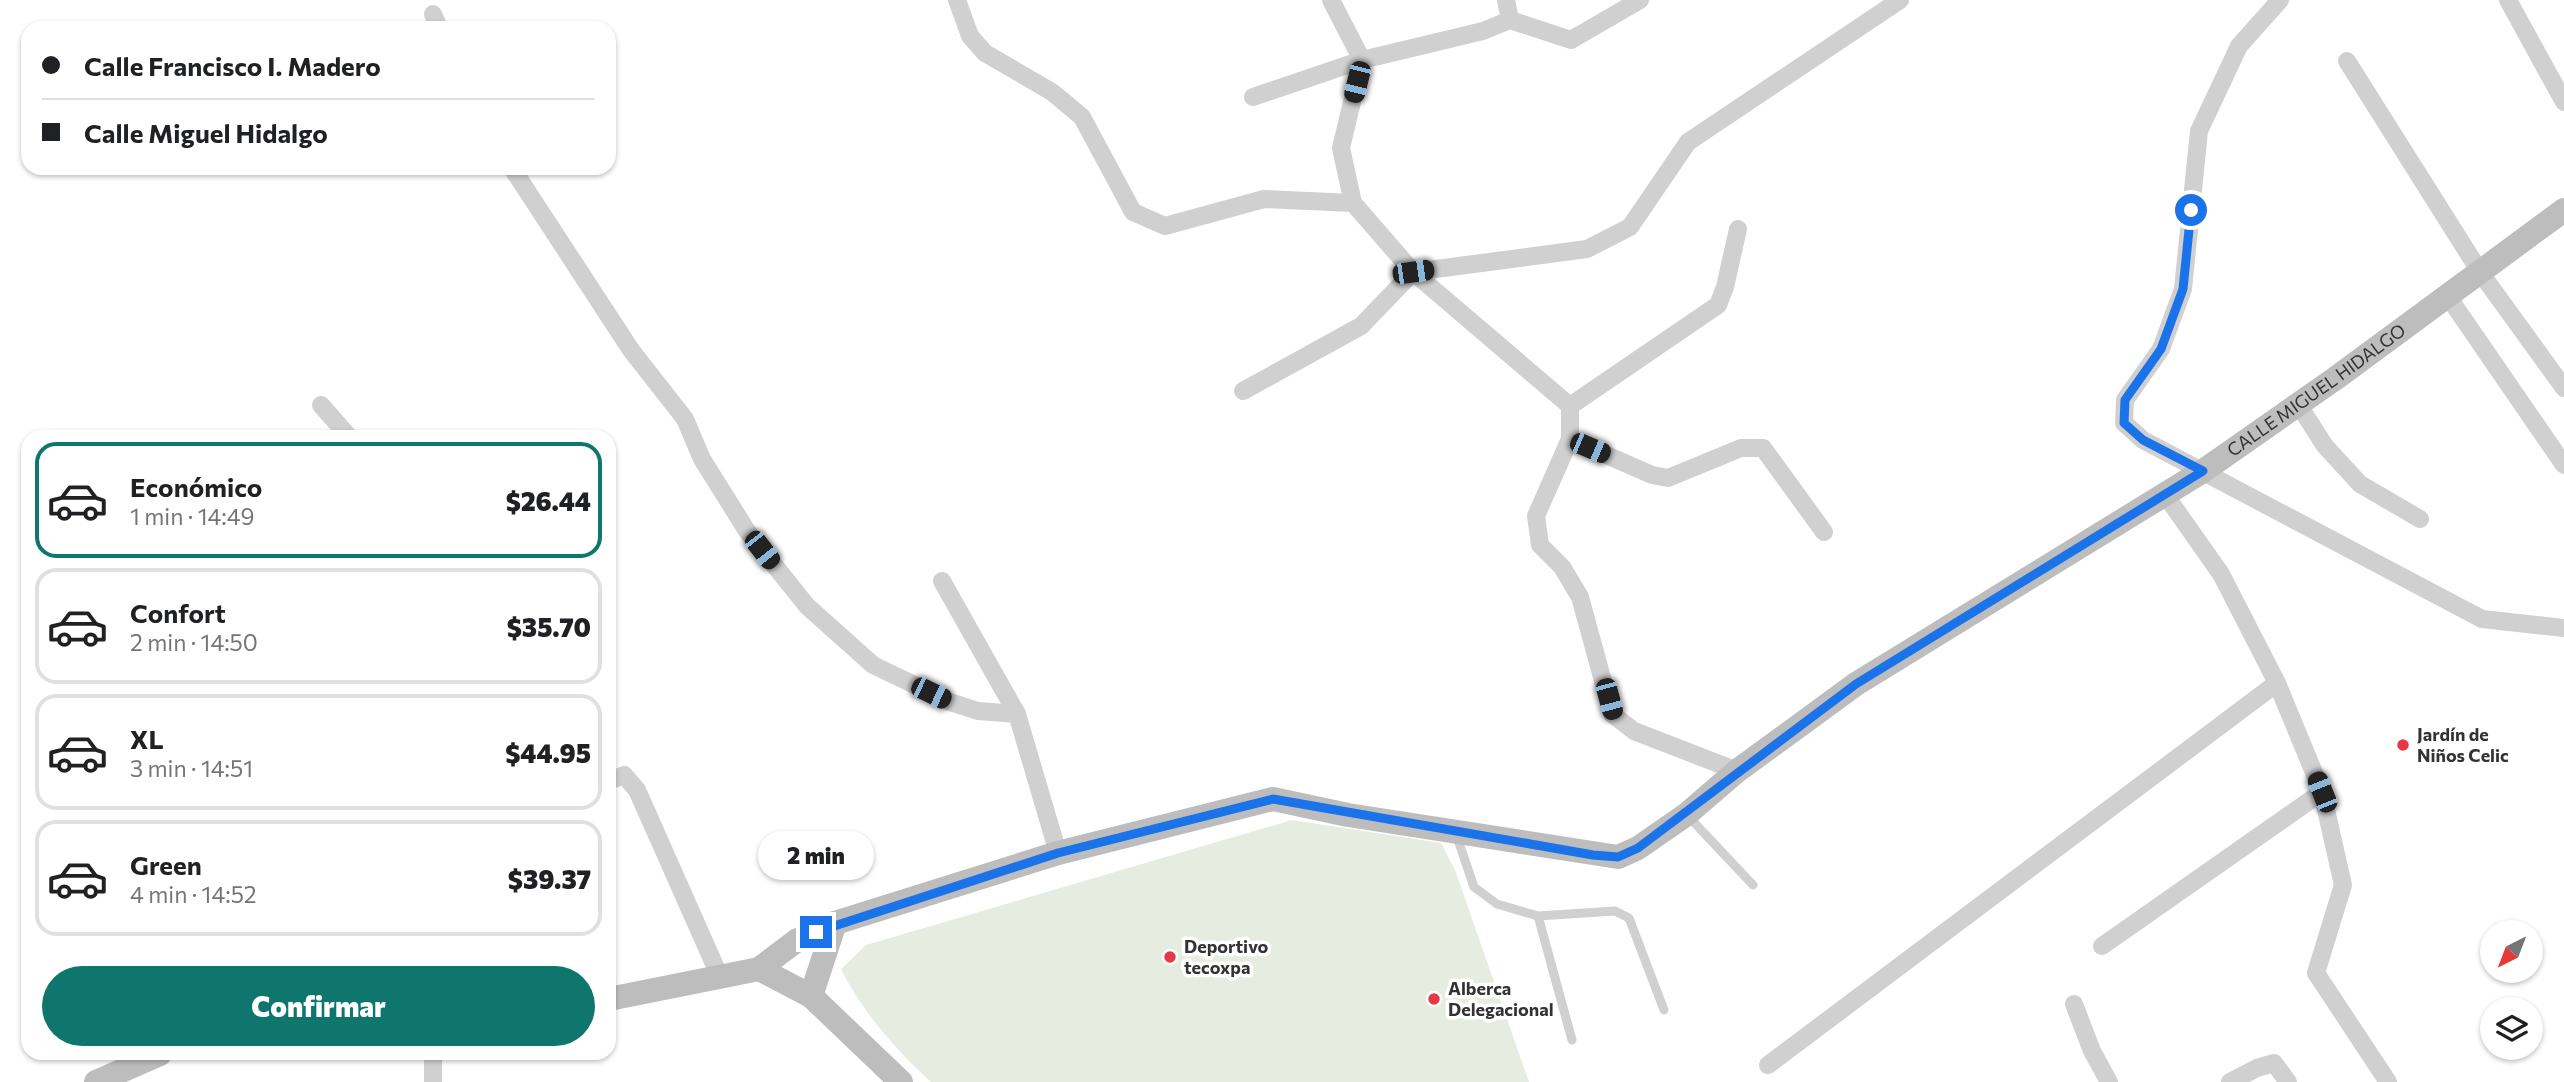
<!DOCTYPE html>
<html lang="es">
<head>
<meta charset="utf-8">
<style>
	:root { --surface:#fff; --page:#f6f6f6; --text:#202124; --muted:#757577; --line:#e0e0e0; --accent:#0f766e }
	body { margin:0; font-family:Commissioner,sans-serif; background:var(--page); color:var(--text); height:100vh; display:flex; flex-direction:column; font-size:26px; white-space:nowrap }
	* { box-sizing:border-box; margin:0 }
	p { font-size:23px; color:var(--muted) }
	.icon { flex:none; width:38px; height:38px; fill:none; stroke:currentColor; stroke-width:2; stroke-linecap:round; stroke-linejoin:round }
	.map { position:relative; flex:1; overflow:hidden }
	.details { position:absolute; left:21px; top:430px; width:595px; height:630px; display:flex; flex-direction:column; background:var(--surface); border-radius:21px; box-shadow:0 2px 5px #0004 }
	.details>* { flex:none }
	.guide { position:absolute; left:21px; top:21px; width:595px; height:154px; border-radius:21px; box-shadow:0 2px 5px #0004; display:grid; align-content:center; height:154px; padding:0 21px; background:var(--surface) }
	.needle { width:46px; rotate:222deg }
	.tools { position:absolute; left:2480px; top:920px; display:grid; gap:14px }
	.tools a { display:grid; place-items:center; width:63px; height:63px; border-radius:50%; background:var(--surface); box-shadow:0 2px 5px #0004; font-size:35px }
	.end { position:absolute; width:32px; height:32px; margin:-16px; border:9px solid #1a73e8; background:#fff; box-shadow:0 0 0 4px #fff }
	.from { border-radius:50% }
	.bubble { position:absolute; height:49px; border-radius:24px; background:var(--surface); box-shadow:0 2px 5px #0004; font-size:23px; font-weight:800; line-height:49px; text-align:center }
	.car { position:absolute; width:21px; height:42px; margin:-21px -10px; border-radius:9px; box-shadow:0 0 5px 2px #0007; background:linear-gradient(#222 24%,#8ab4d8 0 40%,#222 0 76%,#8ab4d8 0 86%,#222 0) }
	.guide b { display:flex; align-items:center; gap:24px; height:66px; font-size:26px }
	.guide b+b { border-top:2px solid var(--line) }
	.guide i { width:18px; height:18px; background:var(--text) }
	ul { padding:12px 0 0; list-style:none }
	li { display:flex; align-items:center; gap:21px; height:116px; margin:0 14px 10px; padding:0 7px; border:4px solid var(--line); border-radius:21px }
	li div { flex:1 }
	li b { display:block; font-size:26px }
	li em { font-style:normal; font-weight:800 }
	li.on { border-color:var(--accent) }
	li>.icon { width:63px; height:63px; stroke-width:1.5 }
	.cta { display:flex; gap:14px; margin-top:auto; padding:14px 21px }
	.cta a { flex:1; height:80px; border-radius:42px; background:var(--accent); color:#fff; font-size:28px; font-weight:800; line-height:80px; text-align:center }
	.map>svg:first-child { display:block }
	.green { fill:#e6ecdf }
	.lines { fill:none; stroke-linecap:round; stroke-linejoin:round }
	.lane { stroke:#d0d0d0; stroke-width:9 }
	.street { stroke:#d0d0d0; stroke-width:18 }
	.secondary { stroke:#bdbdbd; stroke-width:24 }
	.route { stroke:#1a73e8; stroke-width:9 }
	.poi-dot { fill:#e63946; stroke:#fff; stroke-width:2.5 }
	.labels { text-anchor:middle; stroke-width:7; stroke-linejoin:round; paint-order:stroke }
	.street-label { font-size:18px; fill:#333; stroke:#fff }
	.poi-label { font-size:18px; font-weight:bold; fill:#333; stroke:#fff; text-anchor:start }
</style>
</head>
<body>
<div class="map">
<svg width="2564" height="1082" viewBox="0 0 2564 1082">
	<rect width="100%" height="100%" fill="#fff"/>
	<path class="green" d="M1292,820L1441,843L1455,870L1529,1082H931C895,1049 863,1013 841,969L866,945Z"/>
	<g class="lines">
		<g class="lane">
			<path d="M1687,815L1753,885"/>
			<path d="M1456,834L1474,887L1497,904L1538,916"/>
			<path d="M1572,1040L1538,916L1615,911L1629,918L1664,1010"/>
		</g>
		<g class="street">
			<path d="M957,0L970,36L985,53L1052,92L1082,117L1133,212L1165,226L1264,199L1353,203"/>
			<path d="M1331,0L1362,60L1341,148L1353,203L1413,272L1570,406V439L1536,516L1540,545L1562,567L1580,597L1612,714L1634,731L1737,771"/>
			<path d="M2280,0L2239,46L2199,131L2183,289L2161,349L2125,400L2124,423L2143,440L2482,619L2564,628"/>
			<path d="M2508,0L2564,102"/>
			<path d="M433,14L439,28"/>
			<path d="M1510,20L1571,40L1640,0"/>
			<path d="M2347,61L2480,272L2564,388"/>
			<path d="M1253,97L1362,60L1483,31L1510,20L1506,0"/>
			<path d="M512,168L631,350L685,419L702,459L747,531L807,606L873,665L950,702L978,711L1017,714L1058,853"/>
			<path d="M2447,295L2564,465"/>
			<path d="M1243,391L1361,326L1413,272L1587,249L1630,227L1688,142L1900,0"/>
			<path d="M2298,404L2325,446L2360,484L2420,519"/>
			<path d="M321,405L350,438"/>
			<path d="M1570,406L1718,305L1725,287L1738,229"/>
			<path d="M1570,439L1652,475L1668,478L1741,448H1763L1824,532"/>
			<path d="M2164,493L2221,574L2277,683L2322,792L2343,885L2316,973L2388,1082"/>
			<path d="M942,581L1017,714"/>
			<path d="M609,781L624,775L637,790L719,975"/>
			<path d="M2102,946L2322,792"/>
			<path d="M2074,1004L2092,1051L2109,1082"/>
			<path d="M1768,1065L2277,683"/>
			<path d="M433,1082V1054"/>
			<path d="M2230,1082L2257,1068L2274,1063L2288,1082"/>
		</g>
		<g class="secondary">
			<path id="s1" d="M759,969L796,941L835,923L1058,853L1273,799L1348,815L1618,857L1638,848L1687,814L1737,771L1856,684L2203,471L2336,378L2564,210"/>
			<path d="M811,996L835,923"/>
			<path d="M609,999L759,969L811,996L901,1082"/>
			<path d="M96,1082L160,1054"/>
		</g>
	</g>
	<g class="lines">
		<path class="route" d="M816,932L1058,853L1273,799L1593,855L1618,857L1638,848L1856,684L2203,471L2143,440L2124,423L2125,400L2161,349L2183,289L2191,210"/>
	</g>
	<g class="poi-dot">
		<circle cx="2403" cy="745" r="7"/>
		<circle cx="1170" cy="957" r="7"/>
		<circle cx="1434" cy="999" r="7"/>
	</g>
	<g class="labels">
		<g class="street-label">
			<text dy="6" stroke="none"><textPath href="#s1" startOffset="1736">CALLE MIGUEL HIDALGO</textPath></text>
		</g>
		<g class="poi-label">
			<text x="2417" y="741">Jardín de<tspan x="2417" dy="21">Niños Celic</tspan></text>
			<text x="1184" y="953">Deportivo<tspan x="1184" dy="21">tecoxpa</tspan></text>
			<text x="1448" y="995">Alberca<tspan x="1448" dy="21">Delegacional</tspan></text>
		</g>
	</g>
</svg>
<div class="tools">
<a><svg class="needle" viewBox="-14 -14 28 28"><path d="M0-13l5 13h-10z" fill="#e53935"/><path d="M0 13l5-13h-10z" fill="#757577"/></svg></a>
<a><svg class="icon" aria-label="layers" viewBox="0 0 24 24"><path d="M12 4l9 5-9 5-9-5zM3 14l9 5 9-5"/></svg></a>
</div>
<i class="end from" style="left:2191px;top:210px"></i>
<i class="end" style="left:816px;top:932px"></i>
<div class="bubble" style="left:758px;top:831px;width:116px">2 min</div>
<i class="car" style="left:1357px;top:82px;rotate:194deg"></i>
<i class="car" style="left:1413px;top:272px;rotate:82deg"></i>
<i class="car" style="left:1590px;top:448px;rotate:113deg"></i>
<i class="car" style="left:762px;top:550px;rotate:142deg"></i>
<i class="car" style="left:931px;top:693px;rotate:116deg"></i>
<i class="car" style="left:1609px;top:699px;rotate:165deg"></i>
<i class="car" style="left:2322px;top:792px;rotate:338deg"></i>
<div class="guide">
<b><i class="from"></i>Calle Francisco I. Madero</b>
<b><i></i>Calle Miguel Hidalgo</b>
</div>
<section class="details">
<ul>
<li class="on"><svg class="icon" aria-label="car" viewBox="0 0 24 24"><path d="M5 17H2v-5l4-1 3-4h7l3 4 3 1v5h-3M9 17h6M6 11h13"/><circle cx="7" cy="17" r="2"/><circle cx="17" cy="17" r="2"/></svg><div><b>Económico</b><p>1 min · 14:49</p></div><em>$26.44</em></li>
<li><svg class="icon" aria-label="car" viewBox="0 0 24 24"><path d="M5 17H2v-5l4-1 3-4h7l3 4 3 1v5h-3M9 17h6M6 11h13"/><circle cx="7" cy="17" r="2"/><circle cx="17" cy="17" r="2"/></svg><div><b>Confort</b><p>2 min · 14:50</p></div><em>$35.70</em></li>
<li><svg class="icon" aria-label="car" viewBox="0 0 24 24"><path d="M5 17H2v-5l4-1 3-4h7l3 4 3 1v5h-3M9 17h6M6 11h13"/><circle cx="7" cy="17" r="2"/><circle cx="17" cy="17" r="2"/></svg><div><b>XL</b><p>3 min · 14:51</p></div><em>$44.95</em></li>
<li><svg class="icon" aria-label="car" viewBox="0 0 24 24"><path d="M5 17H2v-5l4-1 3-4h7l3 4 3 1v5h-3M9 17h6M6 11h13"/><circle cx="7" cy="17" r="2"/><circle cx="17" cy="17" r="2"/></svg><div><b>Green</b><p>4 min · 14:52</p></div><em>$39.37</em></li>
</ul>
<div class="cta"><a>Confirmar</a></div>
</section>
</div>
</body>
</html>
